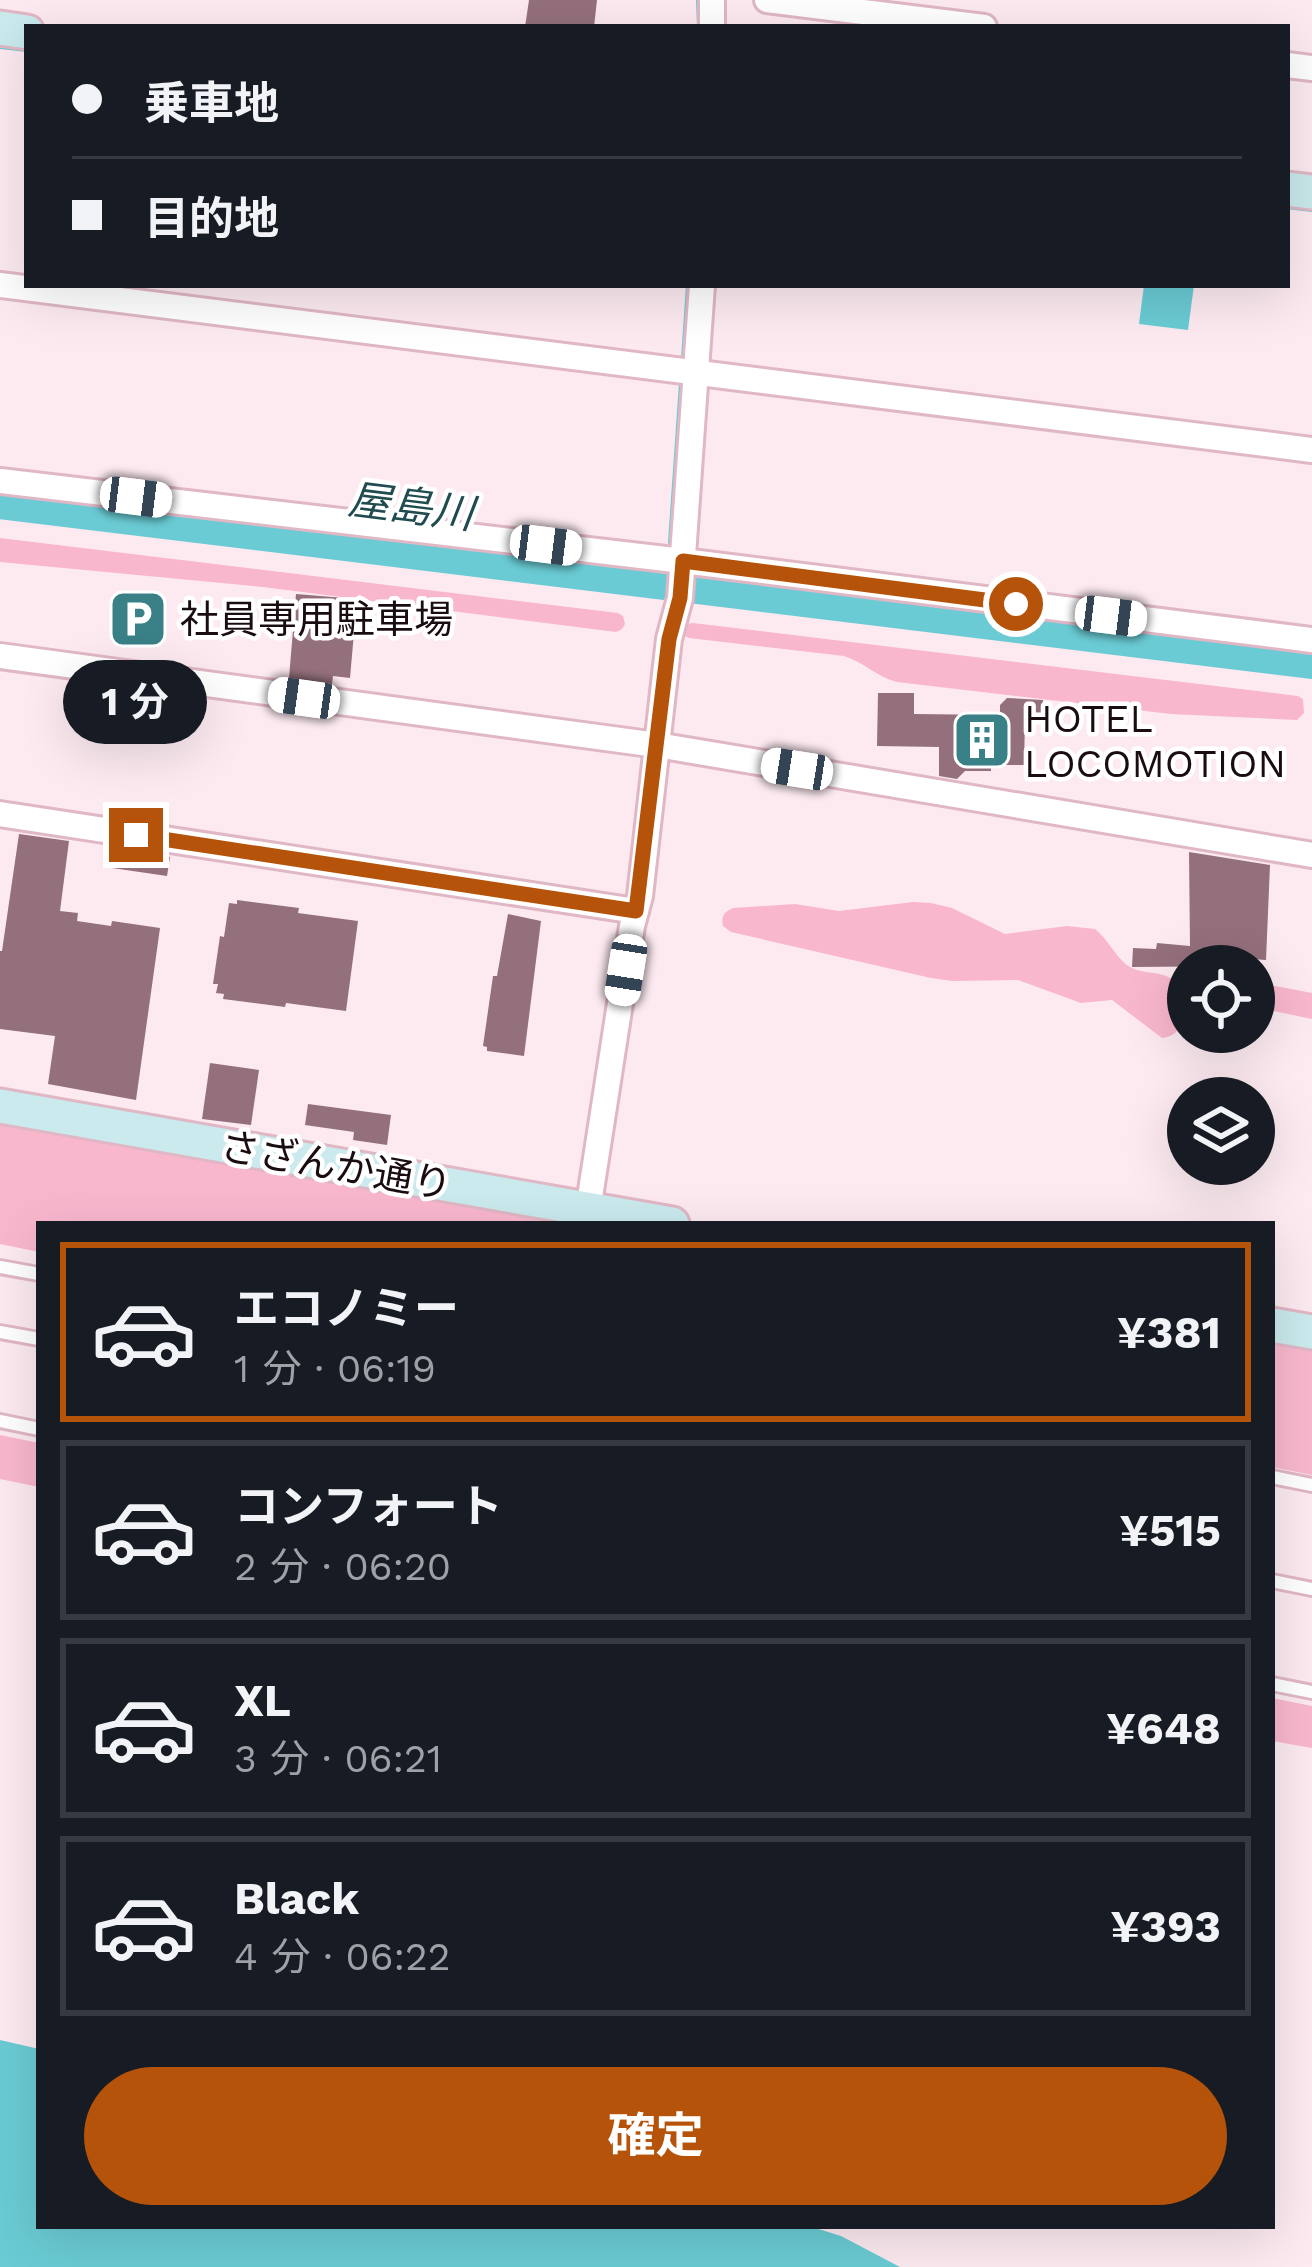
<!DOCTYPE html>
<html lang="ja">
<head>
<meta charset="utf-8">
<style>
	:root { --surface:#171b24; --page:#20242c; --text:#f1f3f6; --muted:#9ea1a6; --line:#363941; --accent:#b45309 }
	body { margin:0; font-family:"Work Sans","Noto Sans JP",sans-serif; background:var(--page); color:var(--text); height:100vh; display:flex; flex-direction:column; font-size:45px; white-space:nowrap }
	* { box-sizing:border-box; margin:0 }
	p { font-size:39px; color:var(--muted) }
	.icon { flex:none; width:66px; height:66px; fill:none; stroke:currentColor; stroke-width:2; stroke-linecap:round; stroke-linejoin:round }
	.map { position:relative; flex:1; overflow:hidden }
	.panel { position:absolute; left:36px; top:1221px; width:1239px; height:1008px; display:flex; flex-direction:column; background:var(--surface); border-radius:0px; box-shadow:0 12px 48px #0002 }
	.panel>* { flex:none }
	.guide { position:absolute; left:24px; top:24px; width:1266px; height:264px; border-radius:0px; box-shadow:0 12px 48px #0002; display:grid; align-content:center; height:264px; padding:0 48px; background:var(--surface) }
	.controls { position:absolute; left:1167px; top:945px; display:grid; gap:24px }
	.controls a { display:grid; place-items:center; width:108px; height:108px; border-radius:50%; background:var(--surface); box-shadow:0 12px 48px #0002; font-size:60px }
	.end { position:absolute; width:54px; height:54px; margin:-27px; border:15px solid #b45309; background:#fff; box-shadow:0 0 0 6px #fff }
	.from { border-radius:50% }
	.bubble { position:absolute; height:84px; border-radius:42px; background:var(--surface); box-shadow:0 12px 48px #0002; font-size:39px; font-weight:700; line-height:84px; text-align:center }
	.car { position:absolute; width:36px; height:72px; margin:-36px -18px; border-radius:15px; box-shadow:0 0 9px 3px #0007; background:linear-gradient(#fff 24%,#345 0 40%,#fff 0 76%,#345 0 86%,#fff 0) }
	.guide b { display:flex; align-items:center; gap:42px; height:114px; font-size:45px }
	.guide b+b { border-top:3px solid var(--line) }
	.guide i { width:30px; height:30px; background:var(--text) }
	ul { padding:21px 0 0; list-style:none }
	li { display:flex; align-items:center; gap:36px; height:180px; margin:0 24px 18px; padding:0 24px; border:6px solid var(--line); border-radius:0px }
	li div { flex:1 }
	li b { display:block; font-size:45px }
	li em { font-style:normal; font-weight:700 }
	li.selected { border-color:var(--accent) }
	li>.icon { width:108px; height:108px; stroke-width:1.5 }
	.button { display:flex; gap:24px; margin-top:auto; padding:24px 48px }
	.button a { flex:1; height:138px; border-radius:72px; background:var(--accent); color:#fff; font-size:48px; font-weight:700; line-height:138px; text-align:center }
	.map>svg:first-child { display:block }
	.green { fill:#f9b7ce }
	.water { fill:#6acbd4 }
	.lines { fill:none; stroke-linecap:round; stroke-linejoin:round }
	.stream { stroke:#6acbd4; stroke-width:6 }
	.river { stroke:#6acbd4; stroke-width:36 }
	.building { fill:#94707c }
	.lane-casing { stroke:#e0b7c5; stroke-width:18 }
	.street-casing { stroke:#e0b7c5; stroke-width:30 }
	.secondary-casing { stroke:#e0b7c5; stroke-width:39 }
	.lane { stroke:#fff; stroke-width:12 }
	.street { stroke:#fff; stroke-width:24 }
	.secondary { stroke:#caeaed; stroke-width:33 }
	.route { stroke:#b45309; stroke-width:15 }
	.labels { text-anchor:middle; stroke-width:9; stroke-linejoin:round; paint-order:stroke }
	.poi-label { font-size:39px; fill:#1a0d12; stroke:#fff; text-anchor:start }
	.street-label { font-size:39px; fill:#1a0d12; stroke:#fff }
	.water-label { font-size:42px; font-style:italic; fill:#204c50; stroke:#fff }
</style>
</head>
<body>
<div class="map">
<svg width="1312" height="2267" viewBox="0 0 1312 2267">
	<rect width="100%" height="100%" fill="#fceaf0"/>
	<g class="green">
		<path d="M0,538L618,613L623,616L625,624L622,629L616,632L263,587L0,562Z"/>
		<path d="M693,623L1298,696L1303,699L1304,713L1297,720L1171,714L897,682C877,677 864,662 844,656L689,638L683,635L686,624Z"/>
		<path d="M913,902L931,903L952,908L1005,934L1067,926L1095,929C1108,939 1114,955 1127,965C1140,975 1159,970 1172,979C1192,992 1190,1036 1162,1038L1112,1000L1081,1003L1018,980L952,981L931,978L731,932L723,926C721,916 724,912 733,908L795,904L839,911Z"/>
		<path d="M1254,982L1312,993V1019L1254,1007Z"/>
		<path d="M0,1122L562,1221L568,1224H39V1252L0,1244Z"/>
		<path d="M1272,1341L1312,1348V1475L1272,1467Z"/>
		<path d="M0,1435L39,1443V1487L0,1479Z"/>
		<path d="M1272,1698L1312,1706V1748L1272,1741Z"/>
	</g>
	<g class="water">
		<path d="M1144,285H1194L1188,330L1139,324Z"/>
		<path d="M0,2040L39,2049V2226H809L841,2236L900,2267H0Z"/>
	</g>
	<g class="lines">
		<g class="stream">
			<path d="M699,0L700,27"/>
			<path d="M0,46L27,49"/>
			<path d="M1287,206L1312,209"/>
			<path d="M684,358L689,285"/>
			<path d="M671,542L682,383"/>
			<path d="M669,582L670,568"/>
		</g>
		<path class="river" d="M0,501L1312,661"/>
	</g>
	<g class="building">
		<path d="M529,0H597L594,27H525Z"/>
		<path d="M296,594L357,599L350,678L333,676L332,684L289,678Z"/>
		<path d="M878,693H914V714L1000,715V705L1007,698L1043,700V718H1025L1024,765H991V771H965L957,779L939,776V747L877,746Z"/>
		<path d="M19,834L69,841L60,911L78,913L77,921L111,926L112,921L160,928L136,1100L48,1084L55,1036L0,1029V951H2Z"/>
		<path d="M115,848L170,857L167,876L112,868Z"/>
		<path d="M1189,852L1270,865L1266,960L1252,959V966L1132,967L1133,948L1156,949L1157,943L1190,946Z"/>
		<path d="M237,900L299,908L298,913L358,921L346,1011L286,1003L285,1007L223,999L224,994L216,993L218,984H213L220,936L224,937L229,903L237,904Z"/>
		<path d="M508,914L541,921L524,1056L487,1051V1047L483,1046L493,976H497Z"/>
		<path d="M210,1063L259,1070L251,1125L202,1119Z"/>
		<path d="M308,1104L391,1115L387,1145L353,1140L354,1132L305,1125Z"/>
	</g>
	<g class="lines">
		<defs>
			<g id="lane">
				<path d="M0,1267L39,1274"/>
				<path d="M0,1332L39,1339"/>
				<path d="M0,1421L39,1429"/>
				<path d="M1272,1477L1312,1485"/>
				<path d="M1272,1581L1312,1589"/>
				<path d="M1272,1684L1312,1692"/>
			</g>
			<g id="street">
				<path d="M712,0V27"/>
				<path d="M767,0L984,27"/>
				<path d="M1287,65L1312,68"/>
				<path d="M0,285L1312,450"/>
				<path d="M0,481L683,561L1312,640"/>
				<path d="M0,656L657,745L1312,855"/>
				<path d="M0,814L636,911"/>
				<path d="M588,1210L632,926L640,896L669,639L680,598L702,285"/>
			</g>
			<g id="secondary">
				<path d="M0,28L27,32"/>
				<path d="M1287,189L1312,192"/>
				<path d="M0,1106L672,1224"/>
				<path d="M1272,1325L1312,1332"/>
			</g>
		</defs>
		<use href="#lane" class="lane-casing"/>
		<use href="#street" class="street-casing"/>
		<use href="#secondary" class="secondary-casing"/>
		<use href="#lane" class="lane"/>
		<use href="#street" class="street"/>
		<use href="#secondary" class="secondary"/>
	</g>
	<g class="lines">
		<path class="route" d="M136,835L636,911L669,639L680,598L683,561L1016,604"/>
	</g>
	<defs>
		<symbol id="parking-square" viewBox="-11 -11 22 22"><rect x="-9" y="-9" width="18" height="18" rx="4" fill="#398187" stroke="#fff"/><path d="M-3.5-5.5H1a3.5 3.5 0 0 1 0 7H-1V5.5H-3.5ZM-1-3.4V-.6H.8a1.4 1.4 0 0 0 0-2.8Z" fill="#fff"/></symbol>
		<symbol id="building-square" viewBox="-11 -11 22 22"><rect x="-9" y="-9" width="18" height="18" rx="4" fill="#398187" stroke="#fff"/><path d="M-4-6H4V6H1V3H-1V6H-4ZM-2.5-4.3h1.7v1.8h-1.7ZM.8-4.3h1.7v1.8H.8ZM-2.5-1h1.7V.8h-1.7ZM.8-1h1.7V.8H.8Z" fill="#fff"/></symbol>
	</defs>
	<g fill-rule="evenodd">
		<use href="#parking-square" x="105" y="586" width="66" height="66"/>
		<use href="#building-square" x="949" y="707" width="66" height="66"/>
	</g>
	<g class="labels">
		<g class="poi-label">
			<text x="180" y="633">社員専用駐車場</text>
			<text x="1024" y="732">HOTEL<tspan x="1024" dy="45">LOCOMOTION</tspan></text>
		</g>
		<g class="street-label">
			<text transform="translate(336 1165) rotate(10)" y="14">さざんか通り</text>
		</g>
		<g class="water-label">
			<text transform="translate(411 506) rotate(7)" y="15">屋島川</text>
		</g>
	</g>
</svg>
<div class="controls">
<a><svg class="icon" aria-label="locate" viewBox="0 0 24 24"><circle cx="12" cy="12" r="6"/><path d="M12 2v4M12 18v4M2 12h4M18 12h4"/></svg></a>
<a><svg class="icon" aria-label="layers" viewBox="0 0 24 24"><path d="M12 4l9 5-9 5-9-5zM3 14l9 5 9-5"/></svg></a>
</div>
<i class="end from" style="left:1016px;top:604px"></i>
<i class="end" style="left:136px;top:835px"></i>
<div class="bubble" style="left:63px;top:660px;width:144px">1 分</div>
<i class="car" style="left:136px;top:497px;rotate:97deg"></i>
<i class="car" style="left:546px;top:545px;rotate:97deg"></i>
<i class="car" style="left:1111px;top:616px;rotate:97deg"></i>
<i class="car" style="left:304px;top:698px;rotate:278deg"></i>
<i class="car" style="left:797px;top:769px;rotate:279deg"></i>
<i class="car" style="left:626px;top:970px;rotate:189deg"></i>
<div class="guide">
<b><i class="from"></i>乗車地</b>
<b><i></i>目的地</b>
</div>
<section class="panel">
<ul>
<li class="selected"><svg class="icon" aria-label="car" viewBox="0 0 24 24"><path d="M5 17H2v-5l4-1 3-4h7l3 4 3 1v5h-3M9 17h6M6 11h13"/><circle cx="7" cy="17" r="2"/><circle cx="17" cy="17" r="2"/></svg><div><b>エコノミー</b><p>1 分 · 06:19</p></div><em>¥381</em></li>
<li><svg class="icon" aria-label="car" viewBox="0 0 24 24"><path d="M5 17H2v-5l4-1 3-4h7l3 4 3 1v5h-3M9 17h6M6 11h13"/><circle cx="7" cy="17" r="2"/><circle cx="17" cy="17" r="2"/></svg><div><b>コンフォート</b><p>2 分 · 06:20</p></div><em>¥515</em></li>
<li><svg class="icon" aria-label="car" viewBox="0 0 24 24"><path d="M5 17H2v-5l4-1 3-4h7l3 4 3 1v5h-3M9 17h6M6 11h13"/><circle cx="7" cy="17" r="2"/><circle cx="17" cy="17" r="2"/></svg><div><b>XL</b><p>3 分 · 06:21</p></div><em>¥648</em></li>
<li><svg class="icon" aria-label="car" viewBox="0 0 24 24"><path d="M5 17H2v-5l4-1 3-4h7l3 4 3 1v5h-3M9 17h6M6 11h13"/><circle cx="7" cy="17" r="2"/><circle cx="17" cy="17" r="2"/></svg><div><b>Black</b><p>4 分 · 06:22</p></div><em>¥393</em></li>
</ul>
<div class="button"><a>確定</a></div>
</section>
</div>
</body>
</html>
